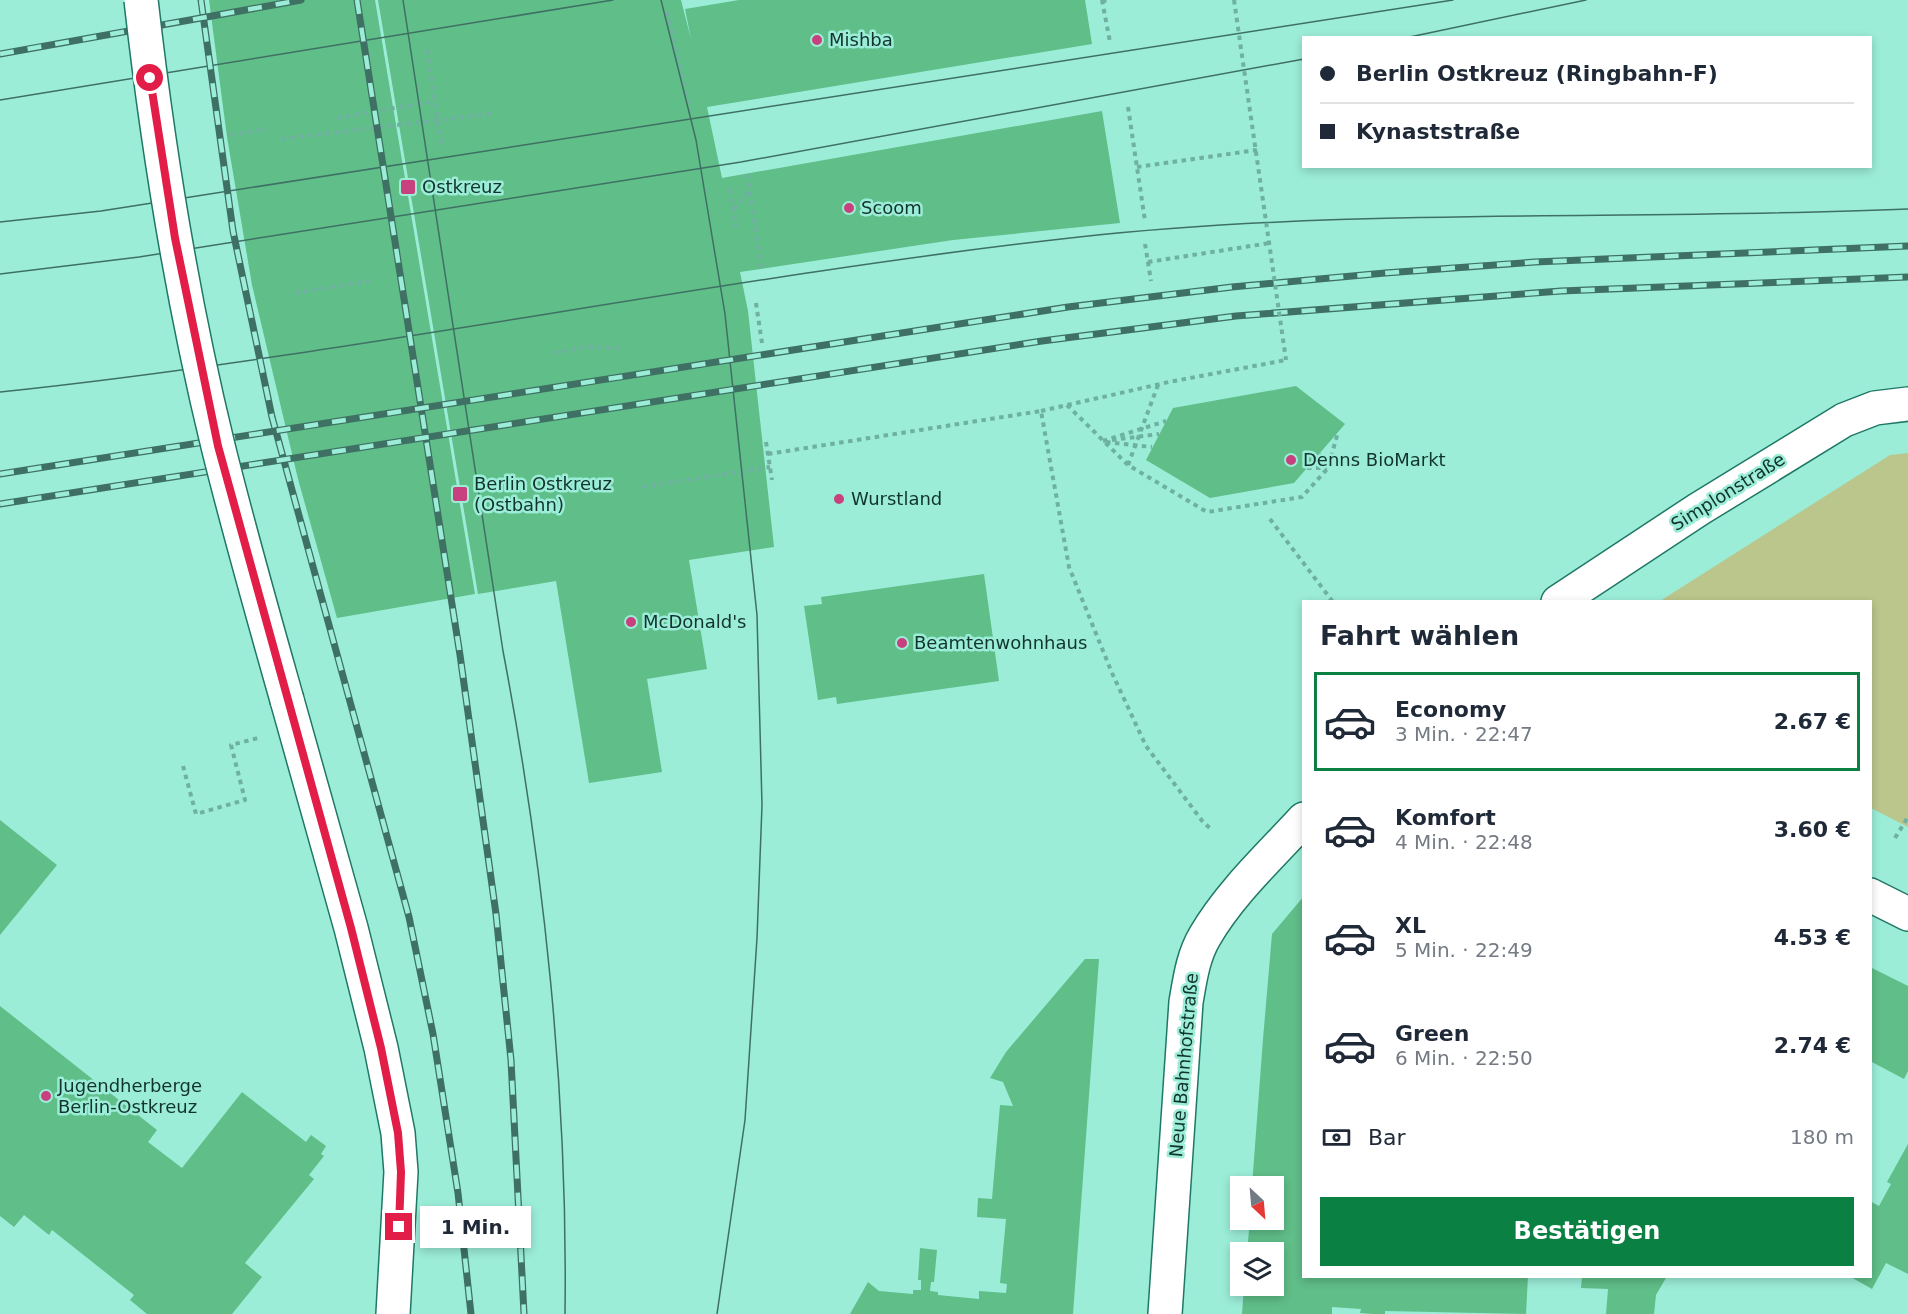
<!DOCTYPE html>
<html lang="de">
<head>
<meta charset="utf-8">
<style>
	:root { --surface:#fff; --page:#f6f6f7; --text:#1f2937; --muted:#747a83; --line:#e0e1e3; --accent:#0b8043 }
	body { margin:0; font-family:"DejaVu Sans",sans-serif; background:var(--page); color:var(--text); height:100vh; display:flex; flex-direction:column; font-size:22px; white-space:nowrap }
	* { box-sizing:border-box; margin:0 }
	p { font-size:20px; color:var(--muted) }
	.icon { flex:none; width:33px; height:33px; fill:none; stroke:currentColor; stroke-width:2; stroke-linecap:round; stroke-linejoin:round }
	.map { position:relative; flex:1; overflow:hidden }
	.drawer { position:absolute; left:1302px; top:600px; width:570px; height:678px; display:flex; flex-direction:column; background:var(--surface); border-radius:0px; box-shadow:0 3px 9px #0003 }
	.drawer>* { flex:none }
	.guide { position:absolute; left:1302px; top:36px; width:570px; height:132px; border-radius:0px; box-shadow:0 3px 9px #0003; display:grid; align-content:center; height:132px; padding:0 18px; background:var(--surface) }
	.needle { width:39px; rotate:154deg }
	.tools { position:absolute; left:1230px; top:1176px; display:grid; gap:12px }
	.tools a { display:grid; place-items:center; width:54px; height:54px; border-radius:0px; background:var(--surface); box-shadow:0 3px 9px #0003; font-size:30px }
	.end { position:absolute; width:27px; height:27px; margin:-14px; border:8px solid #e11d48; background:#fff; box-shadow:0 0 0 3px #fff }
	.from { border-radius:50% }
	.bubble { position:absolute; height:42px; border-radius:0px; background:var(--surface); box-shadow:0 3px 9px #0003; font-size:20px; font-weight:700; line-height:42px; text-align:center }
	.guide b { display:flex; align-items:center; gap:21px; height:57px; font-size:22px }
	.guide b+b { border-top:2px solid var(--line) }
	.guide i { width:15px; height:15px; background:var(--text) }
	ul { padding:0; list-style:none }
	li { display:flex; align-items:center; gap:18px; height:99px; margin:0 12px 9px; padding:0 6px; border:3px solid transparent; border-radius:0px }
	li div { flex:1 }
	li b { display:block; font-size:22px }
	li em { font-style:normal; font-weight:700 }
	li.on { border-color:var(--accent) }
	li>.icon { width:54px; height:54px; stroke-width:1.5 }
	h2 { padding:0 18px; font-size:27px; line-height:72px }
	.pay { display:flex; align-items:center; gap:15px; height:66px; padding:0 18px; font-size:22px }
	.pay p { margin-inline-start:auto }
	.action { display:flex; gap:12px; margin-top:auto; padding:12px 18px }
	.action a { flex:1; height:69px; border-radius:0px; background:var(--accent); color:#fff; font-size:24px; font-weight:700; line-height:69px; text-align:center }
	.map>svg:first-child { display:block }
	.green { fill:#bbc68c }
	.building { fill:#60be88 }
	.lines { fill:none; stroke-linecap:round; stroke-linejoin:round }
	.minor-casing { stroke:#1f7866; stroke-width:36 }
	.tertiary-casing { stroke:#1f7866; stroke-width:36 }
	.path { stroke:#6eb1a0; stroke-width:4; stroke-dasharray:4.5 4.5; stroke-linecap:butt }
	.minor { stroke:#fff; stroke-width:33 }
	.tertiary { stroke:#fff; stroke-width:33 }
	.tram { stroke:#3e7064; stroke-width:1.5 }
	.rail-casing { stroke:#3e7064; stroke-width:7 }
	.rail { stroke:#9bedd8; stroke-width:4.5; stroke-dasharray:14; stroke-linecap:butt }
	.tertiary-bridge-casing { stroke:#1f7866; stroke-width:36; stroke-linecap:butt }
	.path-bridge { stroke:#6eb1a0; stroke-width:4; stroke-dasharray:4.5 4.5; stroke-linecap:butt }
	.tertiary-bridge { stroke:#fff; stroke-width:33 }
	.route { stroke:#e11d48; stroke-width:8 }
	.poi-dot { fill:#c8407d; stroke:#9bedd8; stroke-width:2 }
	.labels { text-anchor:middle; stroke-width:5; stroke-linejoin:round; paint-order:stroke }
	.poi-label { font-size:18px; fill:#11342c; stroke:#9bedd8; text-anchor:start }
	.street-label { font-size:18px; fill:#11342c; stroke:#9bedd8 }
</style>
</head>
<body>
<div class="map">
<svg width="1908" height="1314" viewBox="0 0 1908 1314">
	<rect width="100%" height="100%" fill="#9bedd8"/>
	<path class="green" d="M1908,453V827L1871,808L1870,602L1660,601L1890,455Z"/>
	<g class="building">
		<path d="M209,0H375L475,594L337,618L298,479L252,285L227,137Z"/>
		<path d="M378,0H681L691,39L685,9L739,0H1085L1092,44L707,107L722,178L1102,111L1120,223L953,240L740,272L748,311L774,547L689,560L707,669L647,679L662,772L589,783L556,581L478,594Z"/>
		<path d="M1296,386L1345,424L1294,483L1210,498L1146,460L1173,408Z"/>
		<path d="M984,574L999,681L837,704L836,697L818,700L804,606L822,604L821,597Z"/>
		<path d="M0,820L57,865L0,935Z"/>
		<path d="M1304,896V1276H1528L1526,1314L1385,1311V1314H1373L1360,1313L1361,1309L1332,1307V1314H1242L1244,1286H1274V1252H1247L1250,1220H1274V1186H1252L1263,1039L1272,934Z"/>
		<path d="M1085,959H1099L1073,1314H850L868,1282L879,1291L913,1294V1290H921V1280H918L920,1248L937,1250L934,1282H931L930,1291L938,1292V1295L979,1299V1291L1006,1293L1007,1284L1000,1283L1006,1219L977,1217L978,1198L992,1199L1000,1105L1013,1106L1003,1082L990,1078L1006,1052Z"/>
		<path d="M1870,967L1908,986V1071L1904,1079L1870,1061Z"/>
		<path d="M0,1006L157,1130L148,1142L182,1168L242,1092L306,1142L311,1135L326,1146L321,1154L324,1156L309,1175L314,1179L245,1263L262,1277L232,1314H147L130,1300L134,1295L52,1230L49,1235L24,1215L14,1227L0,1216Z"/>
		<path d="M1908,1144V1274L1886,1263L1872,1289L1849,1276H1870V1201L1879,1206L1891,1184L1887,1182Z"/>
		<path d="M1582,1276H1667L1656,1295L1654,1314H1606L1608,1289L1581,1288Z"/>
	</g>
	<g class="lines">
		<defs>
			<g id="minor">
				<path d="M1558,602L1699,509L1844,420L1875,408L1908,404"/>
				<path d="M1870,895L1908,914"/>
				<path d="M1165,1314L1186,1002C1190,979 1193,956 1205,936C1230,893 1270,856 1304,819"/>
			</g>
			<path id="tertiary" d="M287,700L351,928L381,1048L398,1133L401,1172L393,1314"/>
		</defs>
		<use href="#minor" class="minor-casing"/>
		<use href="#tertiary" class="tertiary-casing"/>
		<g class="path">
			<path d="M1102,0L1110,42"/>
			<path d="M1102,1L1111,0"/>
			<path d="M667,12L690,109"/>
			<path d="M427,50L442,149"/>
			<path d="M1128,107L1145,221"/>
			<path d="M337,118L435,101"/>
			<path d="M230,135L268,129"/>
			<path d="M281,139L496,113"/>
			<path d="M1137,167L1257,150"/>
			<path d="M747,174L761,268"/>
			<path d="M730,189L736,227"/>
			<path d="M734,209L750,190"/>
			<path d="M1145,244L1151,281"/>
			<path d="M1148,262L1270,243"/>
			<path d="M295,293L369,281"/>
			<path d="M756,303L762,343"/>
			<path d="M553,353L586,347L620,348"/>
			<path d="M1067,405L1128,465L1207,512L1302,497L1328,468L1338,432"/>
			<path d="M1041,411L1169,382L1286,360"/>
			<path d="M1112,440L1159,434"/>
			<path d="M1103,441L1166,421"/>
			<path d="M766,442L772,480"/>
			<path d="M1106,442L1152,447"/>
			<path d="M768,454L1041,411L1069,567L1112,673L1146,746L1203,822L1211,829"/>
			<path d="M1319,454L1327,467"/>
			<path d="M1128,465L1158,385"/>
			<path d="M1307,468H1327"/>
			<path d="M642,487L770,467"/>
			<path d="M1270,519L1333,602"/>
			<path d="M183,766L196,814L245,800L231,745L258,738"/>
			<path d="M1895,838L1908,817"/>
		</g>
		<use href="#minor" class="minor"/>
		<use href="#tertiary" class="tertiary"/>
		<g class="tram">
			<path d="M403,0L503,651C544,866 568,1095 565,1314"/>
			<path d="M661,0L696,140L725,314L757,615L762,805L757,938L745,1120L717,1314"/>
			<path d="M1405,38L1586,0"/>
			<path d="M0,100L613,0"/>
			<path d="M0,222L101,211L1453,0"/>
			<path d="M0,274L139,257L741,162L1304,59"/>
			<path d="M0,392C361,354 718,277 1079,237C1354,207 1632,221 1908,209"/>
		</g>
		<defs>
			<g id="rail">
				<path d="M201,0L233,231L272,417L409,917L433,1034L458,1193L471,1314"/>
				<path d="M357,0L460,655L496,914L511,1060L524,1314"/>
				<path d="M0,54L301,0"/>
				<path d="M0,474L1068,307L1232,287L1385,273L1535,262L1908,246"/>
				<path d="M0,504L1042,341L1236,316L1561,291L1908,277"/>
			</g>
		</defs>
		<use href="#rail" class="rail-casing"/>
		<use href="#rail" class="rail"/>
		<defs>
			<path id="tertiary-bridge" d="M141,0C158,150 182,299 218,446C239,531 263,615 287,700"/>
		</defs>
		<use href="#tertiary-bridge" class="tertiary-bridge-casing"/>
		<path class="path-bridge" d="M1234,0L1286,360"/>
		<use href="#tertiary-bridge" class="tertiary-bridge"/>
	</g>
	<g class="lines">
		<path class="route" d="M150,78L175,238L218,446L351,928L381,1048L398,1133L401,1172L399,1227"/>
	</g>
	<g class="poi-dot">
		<circle cx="817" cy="40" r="6"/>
		<rect x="400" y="179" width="16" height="16" rx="3"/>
		<circle cx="849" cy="208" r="6"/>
		<circle cx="1291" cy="460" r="6"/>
		<rect x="452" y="486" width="16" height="16" rx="3"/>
		<circle cx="839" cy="499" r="6"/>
		<circle cx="631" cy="622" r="6"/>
		<circle cx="902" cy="643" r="6"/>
		<circle cx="46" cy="1096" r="6"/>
	</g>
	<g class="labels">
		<g class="poi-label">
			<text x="829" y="46">Mishba</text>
			<text x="422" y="193">Ostkreuz</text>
			<text x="861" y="214">Scoom</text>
			<text x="1303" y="466">Denns BioMarkt</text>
			<text x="474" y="490">Berlin Ostkreuz<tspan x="474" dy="21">(Ostbahn)</tspan></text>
			<text x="851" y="505">Wurstland</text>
			<text x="643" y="628">McDonald's</text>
			<text x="914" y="649">Beamtenwohnhaus</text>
			<text x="58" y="1092">Jugendherberge<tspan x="58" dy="21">Berlin-Ostkreuz</tspan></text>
		</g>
		<g class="street-label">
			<text transform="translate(1728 492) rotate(-32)" y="6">Simplonstraße</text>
			<text transform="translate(1184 1065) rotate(-85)" y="6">Neue Bahnhofstraße</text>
		</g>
	</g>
</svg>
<div class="tools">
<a><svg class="needle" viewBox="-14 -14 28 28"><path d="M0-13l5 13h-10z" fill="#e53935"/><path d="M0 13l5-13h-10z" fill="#747a83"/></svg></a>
<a><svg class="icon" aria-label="layers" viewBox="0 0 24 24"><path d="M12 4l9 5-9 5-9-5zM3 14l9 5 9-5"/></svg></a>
</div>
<i class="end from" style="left:150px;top:78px"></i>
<i class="end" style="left:399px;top:1227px"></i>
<div class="bubble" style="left:420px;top:1206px;width:111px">1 Min.</div>
<div class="guide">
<b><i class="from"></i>Berlin Ostkreuz (Ringbahn-F)</b>
<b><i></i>Kynaststraße</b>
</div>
<section class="drawer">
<h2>Fahrt wählen</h2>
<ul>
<li class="on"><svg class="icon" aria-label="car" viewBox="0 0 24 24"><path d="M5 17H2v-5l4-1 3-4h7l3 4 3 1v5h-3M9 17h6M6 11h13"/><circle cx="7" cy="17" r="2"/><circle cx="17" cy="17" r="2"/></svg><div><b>Economy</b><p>3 Min. · 22:47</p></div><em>2.67 €</em></li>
<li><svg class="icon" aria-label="car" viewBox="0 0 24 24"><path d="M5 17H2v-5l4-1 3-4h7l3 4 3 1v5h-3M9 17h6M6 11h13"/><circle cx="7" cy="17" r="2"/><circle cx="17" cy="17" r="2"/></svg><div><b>Komfort</b><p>4 Min. · 22:48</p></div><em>3.60 €</em></li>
<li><svg class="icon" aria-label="car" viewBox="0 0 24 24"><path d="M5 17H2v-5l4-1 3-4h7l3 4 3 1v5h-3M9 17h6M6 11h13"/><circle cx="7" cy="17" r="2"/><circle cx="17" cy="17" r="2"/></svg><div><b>XL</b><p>5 Min. · 22:49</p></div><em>4.53 €</em></li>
<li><svg class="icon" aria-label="car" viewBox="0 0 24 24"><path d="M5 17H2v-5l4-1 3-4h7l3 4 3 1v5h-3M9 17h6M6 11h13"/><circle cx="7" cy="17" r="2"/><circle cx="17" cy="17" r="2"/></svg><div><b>Green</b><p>6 Min. · 22:50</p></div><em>2.74 €</em></li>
</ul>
<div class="pay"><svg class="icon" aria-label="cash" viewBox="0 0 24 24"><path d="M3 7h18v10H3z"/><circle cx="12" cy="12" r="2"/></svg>Bar<p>180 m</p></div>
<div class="action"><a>Bestätigen</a></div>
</section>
</div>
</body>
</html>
